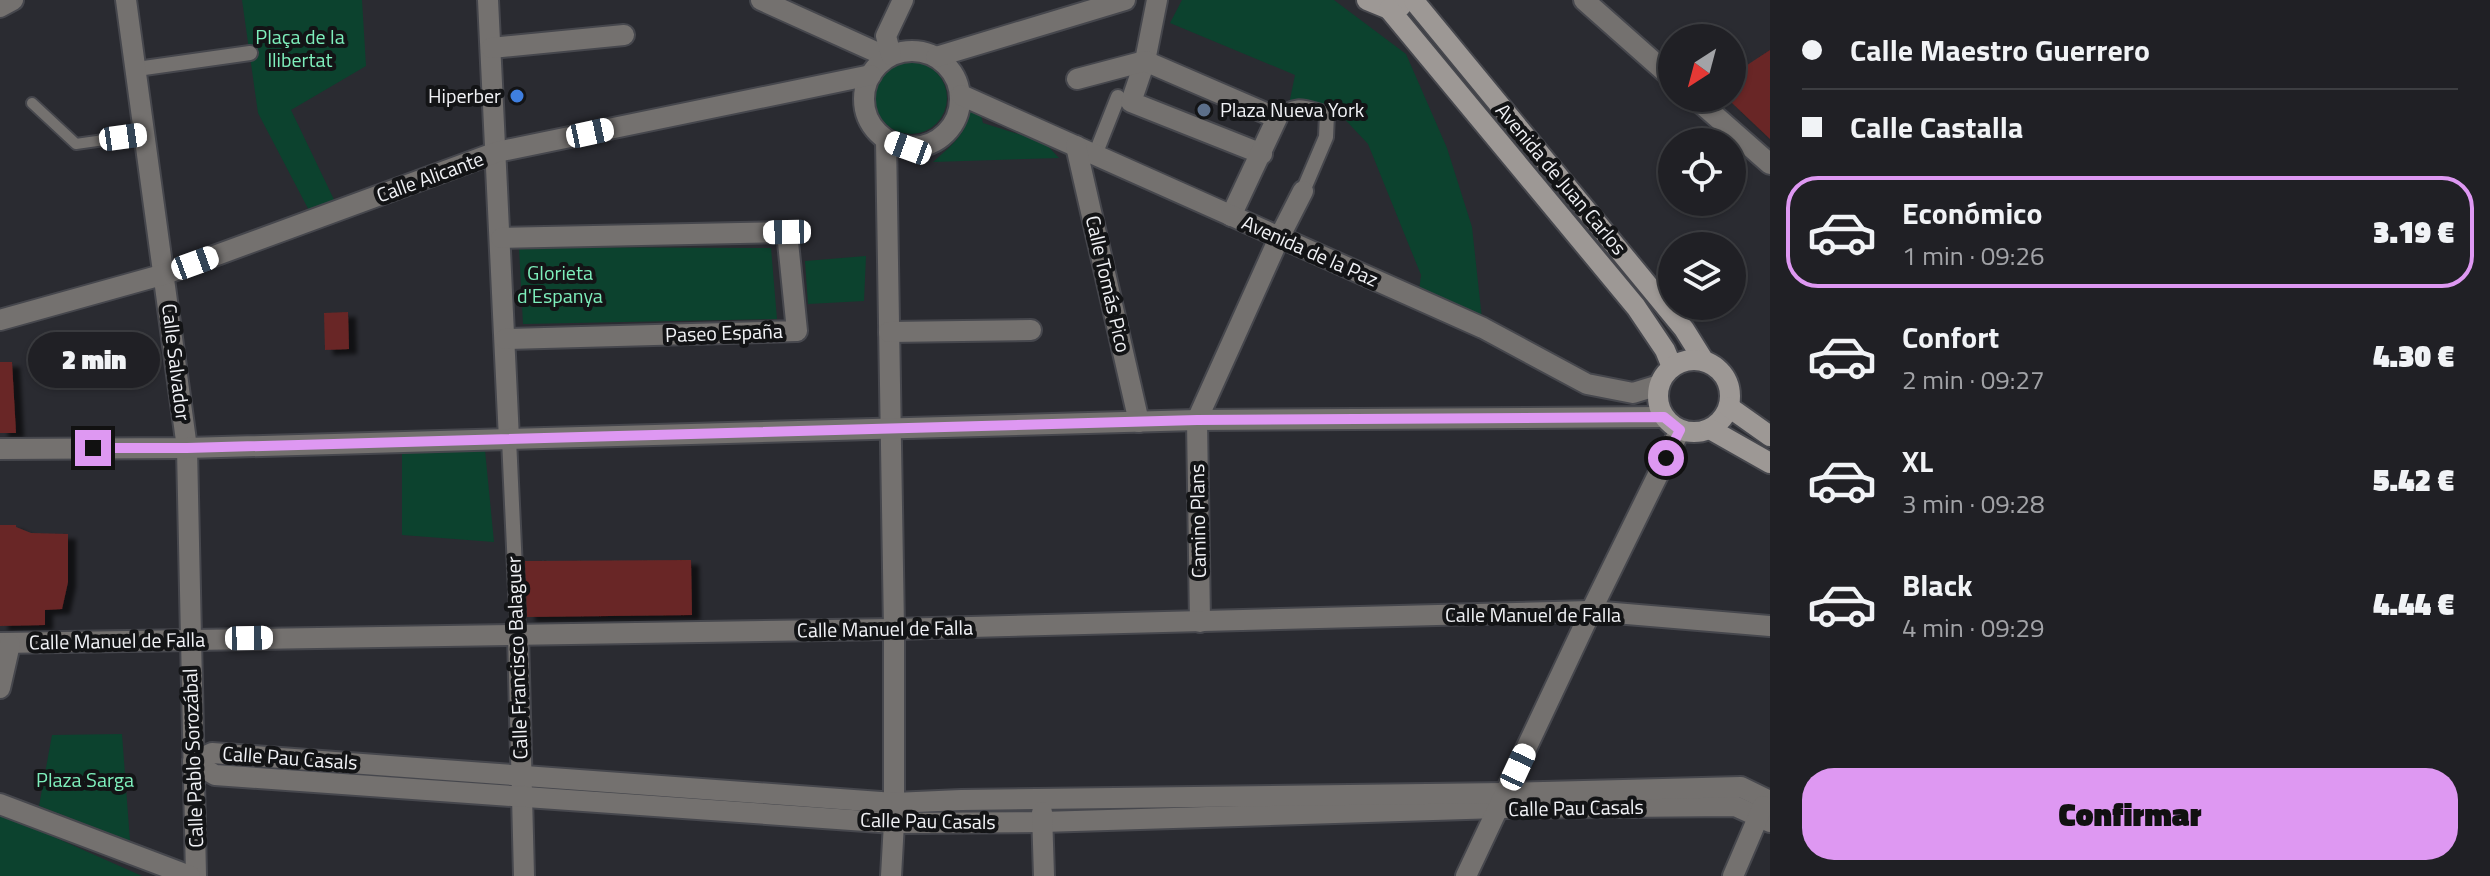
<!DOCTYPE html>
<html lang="es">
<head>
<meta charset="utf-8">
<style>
	:root { --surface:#202025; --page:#2d2d32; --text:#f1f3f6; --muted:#a2a3a7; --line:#3d3e42; --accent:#de98f2 }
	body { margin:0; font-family:"Titillium Web",sans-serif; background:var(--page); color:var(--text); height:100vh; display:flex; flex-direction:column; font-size:30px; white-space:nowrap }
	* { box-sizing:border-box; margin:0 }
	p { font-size:26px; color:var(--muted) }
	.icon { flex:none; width:44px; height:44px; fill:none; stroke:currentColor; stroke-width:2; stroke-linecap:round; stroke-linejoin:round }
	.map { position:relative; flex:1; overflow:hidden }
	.side { display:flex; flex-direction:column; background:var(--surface); width:720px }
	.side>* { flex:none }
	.guide { display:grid; align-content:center; height:176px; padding:0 32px; background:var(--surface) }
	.needle { width:52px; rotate:216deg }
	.fabs { position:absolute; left:1658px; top:24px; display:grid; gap:16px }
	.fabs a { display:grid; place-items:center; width:88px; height:88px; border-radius:50%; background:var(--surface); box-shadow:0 2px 6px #0004,0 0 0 2px var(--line); font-size:40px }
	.end { position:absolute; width:36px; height:36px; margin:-18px; border:10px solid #de98f2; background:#111; box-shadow:0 0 0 4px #111 }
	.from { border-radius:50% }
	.bubble { position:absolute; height:56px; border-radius:28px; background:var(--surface); box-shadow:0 2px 6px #0004,0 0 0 2px var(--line); font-size:26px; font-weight:800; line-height:56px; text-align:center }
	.car { position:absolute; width:24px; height:48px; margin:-24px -12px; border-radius:10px; box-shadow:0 0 6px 2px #0007; background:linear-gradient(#fff 24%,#345 0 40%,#fff 0 76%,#345 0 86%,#fff 0) }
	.guide b { display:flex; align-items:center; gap:28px; height:76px; font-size:30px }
	.guide b+b { border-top:2px solid var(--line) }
	.guide i { width:20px; height:20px; background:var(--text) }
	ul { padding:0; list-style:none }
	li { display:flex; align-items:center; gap:24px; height:112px; margin:0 16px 12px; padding:0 16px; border:4px solid transparent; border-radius:32px }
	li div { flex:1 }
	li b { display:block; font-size:30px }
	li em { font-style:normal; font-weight:800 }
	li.current { border-color:var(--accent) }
	li>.icon { width:72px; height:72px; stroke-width:1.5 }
	.primary-button { display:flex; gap:16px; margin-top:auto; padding:16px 32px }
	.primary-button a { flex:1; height:92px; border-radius:32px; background:var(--accent); color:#111; font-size:32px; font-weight:800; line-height:92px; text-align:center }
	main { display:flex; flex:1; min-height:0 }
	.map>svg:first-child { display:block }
	.green { fill:#0c422e }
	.building { fill:#692625; filter:url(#shadow) }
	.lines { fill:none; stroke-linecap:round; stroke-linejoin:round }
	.service-casing { stroke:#46474d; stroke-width:14 }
	.pedestrian-casing { stroke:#46474d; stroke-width:18 }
	.minor-casing { stroke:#46474d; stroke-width:24 }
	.secondary-casing { stroke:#46474d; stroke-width:24 }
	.service { stroke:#74716f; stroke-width:10 }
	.pedestrian { stroke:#74716f; stroke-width:14 }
	.minor { stroke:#74716f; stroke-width:20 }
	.secondary { stroke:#9d9895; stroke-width:20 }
	.route { stroke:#de98f2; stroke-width:10 }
	.shop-dot { fill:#3f7fe0; stroke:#131416; stroke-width:3 }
	.service-dot { fill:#5c6f8a; stroke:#131416; stroke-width:3 }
	.labels { text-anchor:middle; stroke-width:8; stroke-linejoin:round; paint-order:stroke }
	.park-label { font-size:20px; fill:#7eefbc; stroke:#131416 }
	.poi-label { font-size:20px; fill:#f1f2f6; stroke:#131416; text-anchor:end }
	.street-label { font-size:20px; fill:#f1f2f6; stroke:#131416 }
</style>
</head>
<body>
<main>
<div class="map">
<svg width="1770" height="876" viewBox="0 0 1770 876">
	<defs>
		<filter id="shadow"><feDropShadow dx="8" dy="5" stdDeviation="2" flood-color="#0009"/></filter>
	</defs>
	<rect width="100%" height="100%" fill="#2a2b31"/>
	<g class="green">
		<path d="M242,0H362L366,66L291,110L339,210L314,220L258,113Z"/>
		<path d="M1182,0H1334L1406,54L1447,148L1472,227L1483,328L1418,299L1421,275L1368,144L1338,112L1326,137L1327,114L1288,109L1295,75L1170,23Z"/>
		<circle cx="911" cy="98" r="36"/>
		<path d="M970,109L980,112L983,123L1044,142L1059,158L933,162C950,147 968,133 970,109Z"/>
		<path d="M519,247L771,248L777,319L523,324Z"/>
		<path d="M866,256L864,301L808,304L805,261Z"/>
		<path d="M484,440L494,542L402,535V451Z"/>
		<path d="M122,734L130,841L39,806L52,735Z"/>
		<path d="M0,813L142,876H0Z"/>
	</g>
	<g class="building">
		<path d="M1770,50V139L1732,103V75Z"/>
		<path d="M348,312L349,349L325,350L324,313Z"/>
		<path d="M0,362H12L16,433H0Z"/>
		<path d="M0,525H16V527L31,533L68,534V582L62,609L45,610V625L0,626Z"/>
		<path d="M691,560L692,615L527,617L525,561Z"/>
	</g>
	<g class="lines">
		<defs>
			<path id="service" d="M32,103L76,144L146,134"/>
			<g id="pedestrian">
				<path d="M137,69L250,53"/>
				<path d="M1277,118C1296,101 1305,108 1327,114L1326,137L1303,191"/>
				<path d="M1095,155L1118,97"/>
				<path d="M509,439L518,634"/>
			</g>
			<g id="minor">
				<path d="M126,0L187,448L196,876"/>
				<path d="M488,0L509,439"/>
				<path d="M761,0L887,57"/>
				<path d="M1157,0L1145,61L1131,102L1262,154"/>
				<path d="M1584,0L1672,78"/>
				<path d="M0,7L13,0"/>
				<path d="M491,48L624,35"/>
				<circle cx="912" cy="99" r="48"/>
				<path d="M891,55L886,36L903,0"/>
				<path d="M936,57L1125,0"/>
				<path d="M1077,79L1145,61L1277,118L1231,216"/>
				<path d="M961,95L1483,328L1587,384L1633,393L1659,385"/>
				<path d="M1695,98L1770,164"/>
				<path d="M886,140L894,629V823L891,876"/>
				<path d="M1076,146L1139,422"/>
				<path d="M501,238L787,232L797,331L505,339"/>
				<path d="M0,320L165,274L497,152L871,75"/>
				<path d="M889,332L1031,330"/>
				<path d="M0,449L187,448L1197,420L1664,417"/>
				<path d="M1200,622L1197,420L1279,238L1303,191"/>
				<path d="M518,634L524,876"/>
				<path d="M0,643L894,629L1591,611L1770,626"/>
				<path d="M0,688L10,644"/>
				<path d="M193,762L215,775L894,823L1042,822L1499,808L1735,806L1770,822"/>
				<path d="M193,762L212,753L894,803L961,800L1505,793L1741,787L1770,801"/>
				<path d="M0,804L190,876"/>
				<path d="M1042,812L1044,876"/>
				<path d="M1466,876L1591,611L1680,430"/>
				<path d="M1733,876L1763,806"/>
			</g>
			<g id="secondary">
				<path d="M1367,0L1389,9L1401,6"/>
				<path d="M1414,1L1684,329L1704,361"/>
				<path d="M1389,9L1636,307L1665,350L1672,367"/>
				<circle cx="1694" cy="396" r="36"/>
				<path d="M1729,407L1770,436"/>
				<path d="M1710,429L1770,463"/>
			</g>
		</defs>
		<use href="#service" class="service-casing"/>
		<use href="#pedestrian" class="pedestrian-casing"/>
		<use href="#minor" class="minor-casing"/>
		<use href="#secondary" class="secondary-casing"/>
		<use href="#service" class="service"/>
		<use href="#pedestrian" class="pedestrian"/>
		<use href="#minor" class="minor"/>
		<use href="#secondary" class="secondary"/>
	</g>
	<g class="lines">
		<path class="route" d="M93,448H187L1197,420L1664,417L1680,430L1666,458"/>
	</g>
	<circle class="shop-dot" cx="517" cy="96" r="8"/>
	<circle class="service-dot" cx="1204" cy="110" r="8"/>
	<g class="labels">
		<g class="park-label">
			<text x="300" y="44">Plaça de la<tspan x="300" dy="23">llibertat</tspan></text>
			<text x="560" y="280">Glorieta<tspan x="560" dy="23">d'Espanya</tspan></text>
			<text x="85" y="787">Plaza Sarga</text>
		</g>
		<g class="poi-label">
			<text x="501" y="103">Hiperber</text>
			<text x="1220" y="117" text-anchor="start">Plaza Nueva York</text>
		</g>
		<g class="street-label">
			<text transform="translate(430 177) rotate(-20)" y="7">Calle Alicante</text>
			<text transform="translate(1561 179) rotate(50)" y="7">Avenida de Juan Carlos</text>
			<text transform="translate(1310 251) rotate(24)" y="7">Avenida de la Paz</text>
			<text transform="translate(1108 284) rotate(77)" y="7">Calle Tomás Pico</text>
			<text transform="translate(724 333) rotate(-2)" y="7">Paseo España</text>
			<text transform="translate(176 362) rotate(83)" y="7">Calle Salvador</text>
			<text transform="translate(1198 521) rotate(-91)" y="7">Camino Plans</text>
			<text x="1533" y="622">Calle Manuel de Falla</text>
			<text transform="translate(885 629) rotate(-1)" y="7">Calle Manuel de Falla</text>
			<text transform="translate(117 641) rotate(-1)" y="7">Calle Manuel de Falla</text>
			<text transform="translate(517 658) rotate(-92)" y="7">Calle Francisco Balaguer</text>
			<text transform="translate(193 758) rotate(-92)" y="7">Calle Pablo Sorozábal</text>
			<text transform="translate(290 758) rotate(4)" y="7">Calle Pau Casals</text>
			<text transform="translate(1576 808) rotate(-1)" y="7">Calle Pau Casals</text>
			<text transform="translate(928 821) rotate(1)" y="7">Calle Pau Casals</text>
		</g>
	</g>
</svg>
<div class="fabs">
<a><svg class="needle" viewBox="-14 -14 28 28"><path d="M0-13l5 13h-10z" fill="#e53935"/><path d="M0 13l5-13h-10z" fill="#a2a3a7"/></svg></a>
<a><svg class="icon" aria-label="locate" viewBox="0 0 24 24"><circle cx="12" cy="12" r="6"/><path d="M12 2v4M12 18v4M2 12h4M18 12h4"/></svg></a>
<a><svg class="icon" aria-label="layers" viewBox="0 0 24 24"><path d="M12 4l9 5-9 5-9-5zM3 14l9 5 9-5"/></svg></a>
</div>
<i class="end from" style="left:1666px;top:458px"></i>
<i class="end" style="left:93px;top:448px"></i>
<div class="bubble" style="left:28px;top:332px;width:132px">2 min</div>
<i class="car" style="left:590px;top:133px;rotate:78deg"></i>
<i class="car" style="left:123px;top:137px;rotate:82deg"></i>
<i class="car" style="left:908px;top:148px;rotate:290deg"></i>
<i class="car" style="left:787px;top:232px;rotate:269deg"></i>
<i class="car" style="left:195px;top:263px;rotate:70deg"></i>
<i class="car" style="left:249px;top:638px;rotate:89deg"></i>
<i class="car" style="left:1518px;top:767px;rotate:25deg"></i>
</div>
<section class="side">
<div class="guide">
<b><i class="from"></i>Calle Maestro Guerrero</b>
<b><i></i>Calle Castalla</b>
</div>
<ul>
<li class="current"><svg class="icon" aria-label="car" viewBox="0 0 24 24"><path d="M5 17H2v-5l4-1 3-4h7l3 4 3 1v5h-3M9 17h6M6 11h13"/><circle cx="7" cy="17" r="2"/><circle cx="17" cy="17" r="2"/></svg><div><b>Económico</b><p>1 min · 09:26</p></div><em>3.19 €</em></li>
<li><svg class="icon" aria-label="car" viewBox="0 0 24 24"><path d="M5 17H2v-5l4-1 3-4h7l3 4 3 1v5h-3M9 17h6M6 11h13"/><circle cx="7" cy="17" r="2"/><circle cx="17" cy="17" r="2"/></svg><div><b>Confort</b><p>2 min · 09:27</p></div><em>4.30 €</em></li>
<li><svg class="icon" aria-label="car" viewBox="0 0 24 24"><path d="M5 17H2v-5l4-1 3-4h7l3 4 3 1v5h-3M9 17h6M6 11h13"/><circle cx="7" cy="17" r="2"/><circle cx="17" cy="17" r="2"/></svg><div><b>XL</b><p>3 min · 09:28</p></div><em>5.42 €</em></li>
<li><svg class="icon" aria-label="car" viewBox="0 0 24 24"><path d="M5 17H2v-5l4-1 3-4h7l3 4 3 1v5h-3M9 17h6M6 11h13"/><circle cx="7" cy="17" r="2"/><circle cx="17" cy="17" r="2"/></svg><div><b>Black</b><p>4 min · 09:29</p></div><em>4.44 €</em></li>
</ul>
<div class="primary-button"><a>Confirmar</a></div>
</section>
</main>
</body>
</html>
